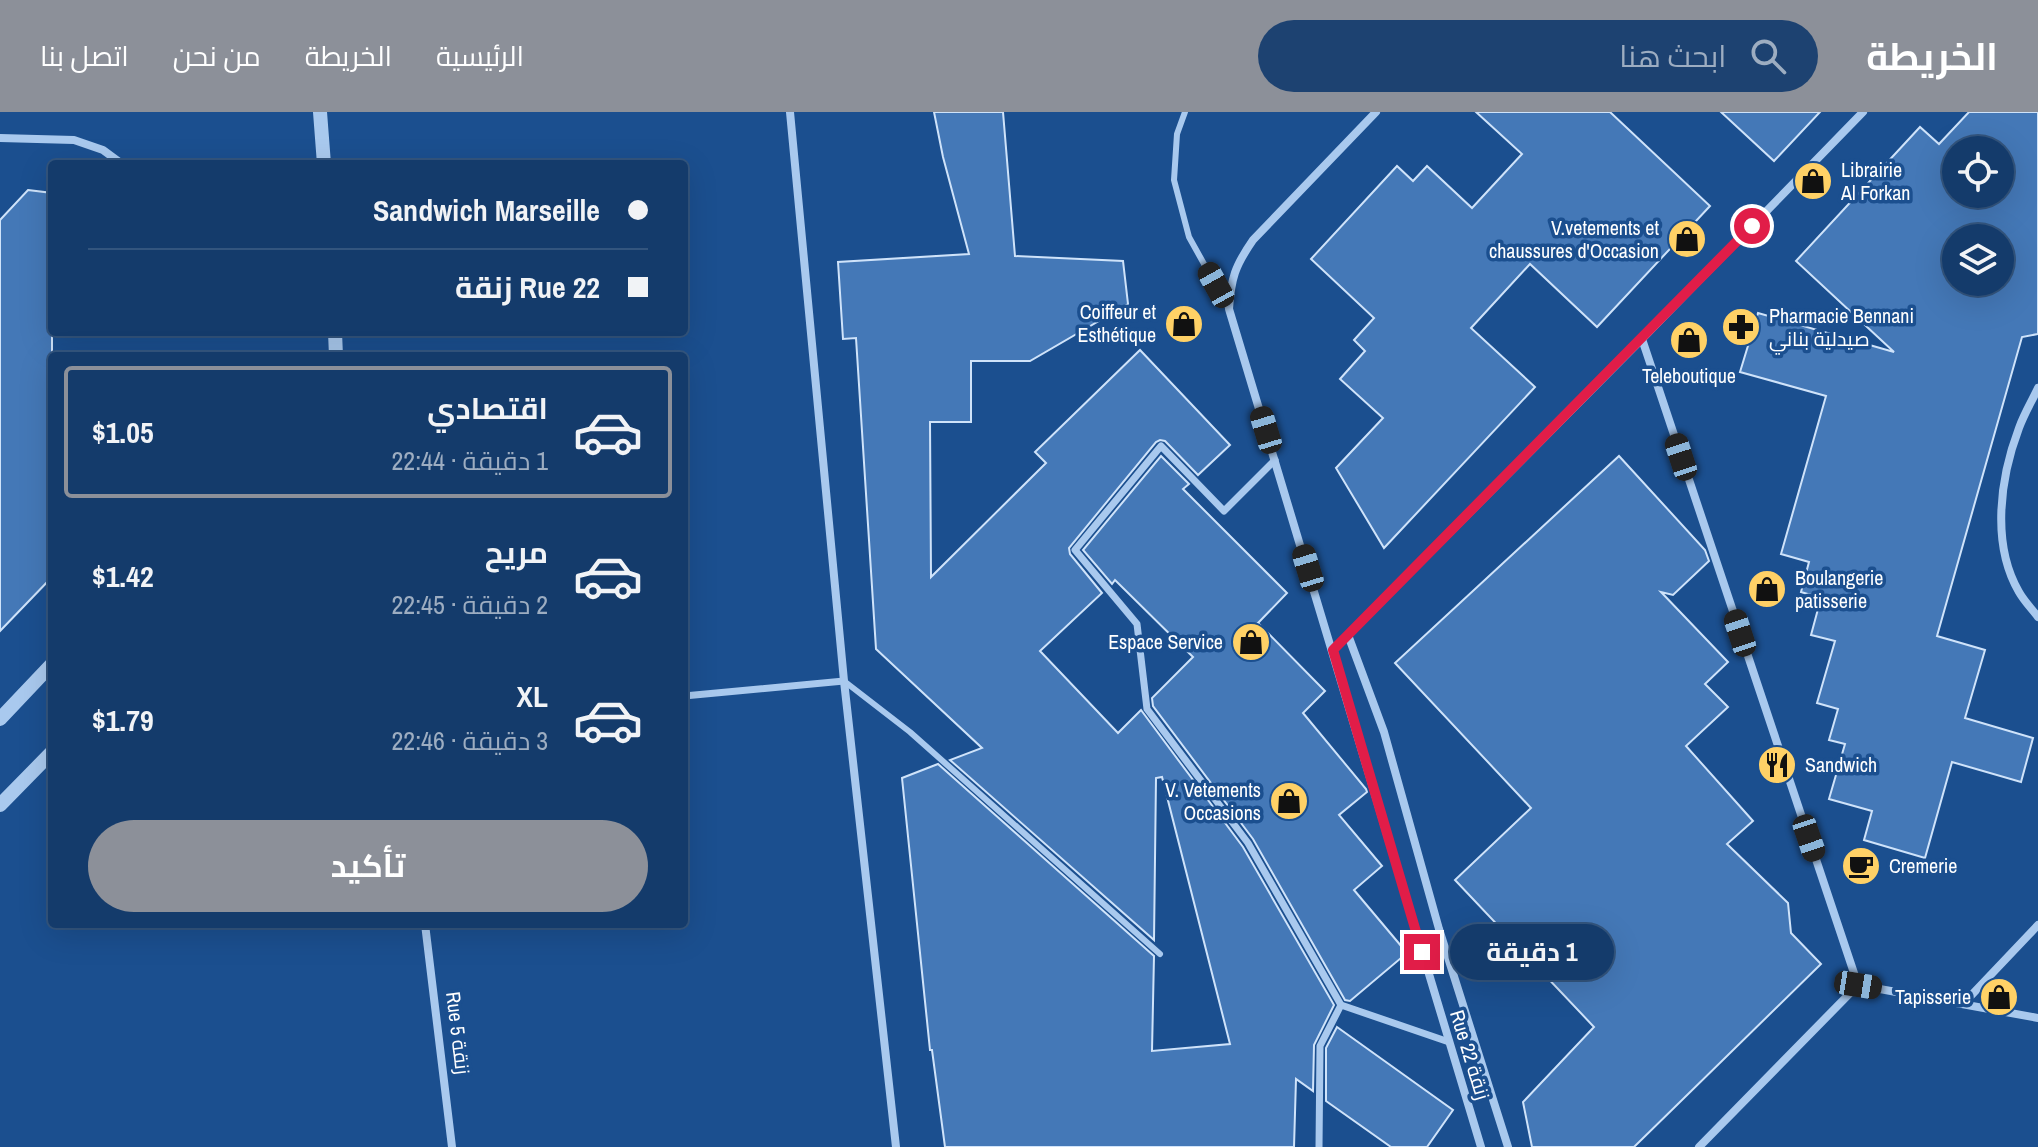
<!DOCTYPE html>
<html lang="ar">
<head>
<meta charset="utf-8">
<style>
	:root { --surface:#143b6b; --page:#1d4271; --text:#f1f3f6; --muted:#9dadc1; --line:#33557e; --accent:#8c9099 }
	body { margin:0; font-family:"Archivo Narrow",Cairo,sans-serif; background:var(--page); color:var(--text); direction:rtl; height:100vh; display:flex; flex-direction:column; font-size:30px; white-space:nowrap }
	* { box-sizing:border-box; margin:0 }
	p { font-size:26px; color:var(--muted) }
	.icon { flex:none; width:44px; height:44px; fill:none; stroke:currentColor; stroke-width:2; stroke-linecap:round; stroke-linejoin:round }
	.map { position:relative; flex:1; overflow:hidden; direction:ltr }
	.drawer { position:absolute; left:48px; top:240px; width:640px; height:576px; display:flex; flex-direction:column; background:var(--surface); border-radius:8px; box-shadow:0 8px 32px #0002,0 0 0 2px var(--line); direction:rtl }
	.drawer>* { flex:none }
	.hud { position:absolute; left:48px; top:48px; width:640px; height:176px; border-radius:8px; box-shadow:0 8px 32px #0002,0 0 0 2px var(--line); direction:rtl; display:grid; align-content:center; height:176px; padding:0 40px; background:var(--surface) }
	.controls { position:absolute; left:1942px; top:24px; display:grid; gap:16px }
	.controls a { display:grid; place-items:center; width:72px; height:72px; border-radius:50%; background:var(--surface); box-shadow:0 8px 32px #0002,0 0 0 2px var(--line); font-size:40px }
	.end { position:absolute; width:36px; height:36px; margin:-18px; border:10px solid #e11d48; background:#fff; box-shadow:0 0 0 4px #fff }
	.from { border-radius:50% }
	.bubble { position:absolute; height:56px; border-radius:28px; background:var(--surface); box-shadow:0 8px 32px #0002,0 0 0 2px var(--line); font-size:26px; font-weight:700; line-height:56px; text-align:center; direction:rtl }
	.car { position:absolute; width:24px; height:48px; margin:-24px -12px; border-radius:10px; box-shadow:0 0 6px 2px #0007; background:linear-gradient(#222 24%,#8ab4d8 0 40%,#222 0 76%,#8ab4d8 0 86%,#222 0) }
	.hud b { display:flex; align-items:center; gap:28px; height:76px; font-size:30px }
	.hud b+b { border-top:2px solid var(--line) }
	.hud i { width:20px; height:20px; background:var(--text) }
	ul { padding:14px 0 0; list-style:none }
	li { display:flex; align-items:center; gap:24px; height:132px; margin:0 16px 12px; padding:0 24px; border:4px solid transparent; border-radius:8px }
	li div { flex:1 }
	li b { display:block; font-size:30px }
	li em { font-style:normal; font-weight:700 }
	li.on { border-color:var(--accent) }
	li>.icon { width:72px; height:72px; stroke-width:1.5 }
	.cta { display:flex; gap:16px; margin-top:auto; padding:16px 40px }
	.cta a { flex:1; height:92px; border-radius:48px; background:var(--accent); color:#fff; font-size:32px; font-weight:700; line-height:92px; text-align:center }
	header { display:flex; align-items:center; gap:48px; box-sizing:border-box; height:112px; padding:0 40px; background:var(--accent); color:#fff }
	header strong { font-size:38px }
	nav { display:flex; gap:44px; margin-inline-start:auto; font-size:28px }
	.search { width:560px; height:72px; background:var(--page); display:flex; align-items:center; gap:20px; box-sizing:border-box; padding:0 28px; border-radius:44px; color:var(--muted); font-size:30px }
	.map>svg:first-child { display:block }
	.building { fill:#4478b7; stroke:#cfe3fa; stroke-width:2; fill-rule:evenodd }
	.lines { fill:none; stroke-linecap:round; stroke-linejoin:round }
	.service { stroke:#a9c9ee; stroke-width:6 }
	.pedestrian { stroke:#a9c9ee; stroke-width:7 }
	.minor { stroke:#a9c9ee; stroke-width:8 }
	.tertiary { stroke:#a9c9ee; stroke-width:14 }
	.route { stroke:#e11d48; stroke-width:10 }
	.labels { text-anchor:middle; stroke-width:7; stroke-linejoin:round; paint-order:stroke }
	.poi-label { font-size:20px; fill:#fff; stroke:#1b4f8f; text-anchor:start }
	.street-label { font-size:20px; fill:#fff; stroke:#1b4f8f }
</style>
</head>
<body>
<header>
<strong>الخريطة</strong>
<div class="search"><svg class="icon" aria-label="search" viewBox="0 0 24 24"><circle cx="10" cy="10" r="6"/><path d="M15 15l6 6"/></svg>ابحث هنا</div>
<nav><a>الرئيسية</a><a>الخريطة</a><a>من نحن</a><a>اتصل بنا</a></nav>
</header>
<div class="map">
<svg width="2038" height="1035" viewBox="0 0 2038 1035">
	<rect width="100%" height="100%" fill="#1b4f8f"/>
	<g class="building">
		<path d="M934,0H1003L1015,144L1123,149L1128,192L1030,249H971V310H930L931,465L1046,351L1035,340L1140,238L1230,333L1198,363L1165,329L1160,328L1156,330L1069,436L1070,442L1102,481L1040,539L1118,621L1141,598L1243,735L1334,893L1314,933L1313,979L1296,967L1294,1035H945L932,938H930L902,666L938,652L1154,844L1152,939L1230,932L1162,665L1156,666L1154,828L950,648L982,636L876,537L856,226L843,227L838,150L969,142L943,45Z"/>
		<path d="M1476,0H1610L1710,94L1597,215L1530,152L1471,216L1535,275L1384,436L1336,356L1383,306L1340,267L1365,239L1354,228L1374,206L1311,147L1397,54L1413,69L1427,54L1472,96L1522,42Z"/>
		<path d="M1721,0H1820L1774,49Z"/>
		<path d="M1969,0H2038V222L2022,225L1937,524L1985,538L1965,606L2033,626L2021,670L1952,650L1925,746L1864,728L1872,699L1829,687L1845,632L1829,628L1838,597L1817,591L1835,529L1811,523L1821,486L1801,480L1809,450L1781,442L1826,284L1740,260L1758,201L1894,240L1796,149L1920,15L1939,32ZM1956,38H2000V82H1956ZM1956,126H2000V170H1956Z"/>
		<path d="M28,78L52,81V465L0,519V108Z"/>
		<path d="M1161,344L1189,372L1183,377L1287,481L1258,511L1325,579L1303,601L1366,677L1367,680L1339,703L1382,754L1354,778L1407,841L1350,889L1345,888L1253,727L1153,594L1152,586L1193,545L1115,468L1112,472L1083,438Z"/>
		<path d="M1619,344L1705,438L1709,449L1673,483L1661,480L1728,550L1705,572L1728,595L1686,634L1753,709L1727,732L1788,791L1791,821L1821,852L1634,1035H1532L1523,990L1594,915L1455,768L1531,696L1395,551Z"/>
		<path d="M1337,915L1453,998L1427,1035H1391L1326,989V936Z"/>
	</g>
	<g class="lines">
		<g class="service">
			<path d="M1185,0L1177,22L1174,68L1189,125L1228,195"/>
			<path d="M844,569L910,620L1160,842"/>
		</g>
		<g class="pedestrian">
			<path d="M1275,348L1224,399L1161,334L1075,438L1137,512L1147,597L1248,731L1341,893L1449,930"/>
			<path d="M684,584L844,569"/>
			<path d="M1319,1035L1320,934L1341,893"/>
		</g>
		<g class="minor">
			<path d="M790,0L844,569L896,1035"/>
			<path d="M1376,0L1253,128C1235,154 1231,166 1229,197L1481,1035"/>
			<path d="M0,26L74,28L103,38L122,52"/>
			<path d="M1642,227L1858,873"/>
			<path d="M2038,276C2032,289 2024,302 2019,316C2000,366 1991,432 2019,480C2024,489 2032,497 2038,505"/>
			<path d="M1348,523L1384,620L1439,817L1508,1035"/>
			<path d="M1333,538L1642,227L1863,0"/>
			<path d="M425,812L452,1035"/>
			<path d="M1858,873L2038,906"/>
			<path d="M1964,891L2038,813"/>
			<path d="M1699,1035L1858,873"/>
		</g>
		<g class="tertiary">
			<path d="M320,0L324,52"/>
			<path d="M335,220L336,244"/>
			<path d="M0,607L52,552"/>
			<path d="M0,693L52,640"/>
		</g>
	</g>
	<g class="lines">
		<path class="route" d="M1422,840L1333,538L1752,114"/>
	</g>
	<defs>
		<symbol id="shop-disc" viewBox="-11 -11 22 22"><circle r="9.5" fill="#ffd166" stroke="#1b4f8f"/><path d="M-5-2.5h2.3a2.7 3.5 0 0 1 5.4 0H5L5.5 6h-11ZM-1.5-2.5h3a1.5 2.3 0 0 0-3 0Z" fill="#111"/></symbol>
		<symbol id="pharmacy-disc" viewBox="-11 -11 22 22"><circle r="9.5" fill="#ffd166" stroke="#1b4f8f"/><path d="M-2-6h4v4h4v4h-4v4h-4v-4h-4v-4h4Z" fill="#111"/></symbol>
		<symbol id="restaurant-disc" viewBox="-11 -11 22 22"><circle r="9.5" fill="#ffd166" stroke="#1b4f8f"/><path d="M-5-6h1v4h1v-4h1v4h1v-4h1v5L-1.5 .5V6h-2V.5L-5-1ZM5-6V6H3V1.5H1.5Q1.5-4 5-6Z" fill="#111"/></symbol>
		<symbol id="cafe-disc" viewBox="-11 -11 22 22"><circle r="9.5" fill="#ffd166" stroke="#1b4f8f"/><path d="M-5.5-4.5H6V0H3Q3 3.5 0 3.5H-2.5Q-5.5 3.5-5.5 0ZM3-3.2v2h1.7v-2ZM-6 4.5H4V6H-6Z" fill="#111"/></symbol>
	</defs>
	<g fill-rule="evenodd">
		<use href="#shop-disc" x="1791" y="47" width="44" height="44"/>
		<use href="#shop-disc" x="1665" y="105" width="44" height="44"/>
		<use href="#shop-disc" x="1162" y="190" width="44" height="44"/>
		<use href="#pharmacy-disc" x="1719" y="193" width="44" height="44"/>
		<use href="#shop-disc" x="1667" y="206" width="44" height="44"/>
		<use href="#shop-disc" x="1745" y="455" width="44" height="44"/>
		<use href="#shop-disc" x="1229" y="508" width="44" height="44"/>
		<use href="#restaurant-disc" x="1755" y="631" width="44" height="44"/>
		<use href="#shop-disc" x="1267" y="667" width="44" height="44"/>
		<use href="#cafe-disc" x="1839" y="732" width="44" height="44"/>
		<use href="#shop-disc" x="1977" y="863" width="44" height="44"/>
	</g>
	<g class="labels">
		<g class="poi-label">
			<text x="1841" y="65">Librairie<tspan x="1841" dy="23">Al Forkan</tspan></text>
			<text x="1659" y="123" text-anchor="end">V.vetements et<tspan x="1659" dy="23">chaussures d'Occasion</tspan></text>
			<text x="1156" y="207" text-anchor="end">Coiffeur et<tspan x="1156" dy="23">Esthétique</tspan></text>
			<text x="1769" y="211">Pharmacie Bennani<tspan x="1769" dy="23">صيدلية بناني</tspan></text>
			<text x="1689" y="271" text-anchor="middle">Teleboutique</text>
			<text x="1795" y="473">Boulangerie<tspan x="1795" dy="23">patisserie</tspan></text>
			<text x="1223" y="537" text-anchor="end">Espace Service</text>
			<text x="1805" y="660">Sandwich</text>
			<text x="1261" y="685" text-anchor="end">V. Vetements<tspan x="1261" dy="23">Occasions</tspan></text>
			<text x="1889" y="761">Cremerie</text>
			<text x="1971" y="892" text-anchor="end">Tapisserie</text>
		</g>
		<g class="street-label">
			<text transform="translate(458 921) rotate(83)" y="7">Rue 5 زنقة</text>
			<text transform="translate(1470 943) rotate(73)" y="7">Rue 22 زنقة</text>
		</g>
	</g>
</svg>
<div class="controls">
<a><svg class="icon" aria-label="locate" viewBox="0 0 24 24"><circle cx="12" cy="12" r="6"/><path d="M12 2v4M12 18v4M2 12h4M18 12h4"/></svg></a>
<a><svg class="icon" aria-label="layers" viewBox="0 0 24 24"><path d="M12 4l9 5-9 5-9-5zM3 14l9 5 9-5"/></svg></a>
</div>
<i class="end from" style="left:1752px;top:114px"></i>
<i class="end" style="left:1422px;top:840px"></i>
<div class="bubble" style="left:1450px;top:812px;width:164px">1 دقيقة</div>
<i class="car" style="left:1216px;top:173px;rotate:331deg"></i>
<i class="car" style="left:1266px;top:318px;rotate:343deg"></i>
<i class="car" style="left:1681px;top:345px;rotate:342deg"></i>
<i class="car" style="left:1308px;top:456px;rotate:343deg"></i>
<i class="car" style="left:1740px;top:521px;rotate:342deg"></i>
<i class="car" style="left:1809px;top:726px;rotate:161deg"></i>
<i class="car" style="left:1858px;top:873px;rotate:99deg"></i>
<div class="hud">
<b><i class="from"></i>Sandwich Marseille</b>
<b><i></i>Rue 22 زنقة</b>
</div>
<section class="drawer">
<ul>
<li class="on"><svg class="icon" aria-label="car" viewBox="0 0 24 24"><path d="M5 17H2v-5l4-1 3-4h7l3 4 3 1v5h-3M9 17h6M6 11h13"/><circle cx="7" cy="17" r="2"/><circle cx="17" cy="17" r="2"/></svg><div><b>اقتصادي</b><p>1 دقيقة · 22:44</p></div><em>$1.05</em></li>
<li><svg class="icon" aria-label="car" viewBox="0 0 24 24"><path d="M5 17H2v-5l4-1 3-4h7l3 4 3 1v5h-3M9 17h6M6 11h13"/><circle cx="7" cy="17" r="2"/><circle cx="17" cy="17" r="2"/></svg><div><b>مريح</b><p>2 دقيقة · 22:45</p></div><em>$1.42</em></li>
<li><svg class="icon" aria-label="car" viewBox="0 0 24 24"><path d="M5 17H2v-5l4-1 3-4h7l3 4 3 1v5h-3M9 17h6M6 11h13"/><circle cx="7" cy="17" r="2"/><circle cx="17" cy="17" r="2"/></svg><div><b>XL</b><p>3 دقيقة · 22:46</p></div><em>$1.79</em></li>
</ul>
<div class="cta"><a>تأكيد</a></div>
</section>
</div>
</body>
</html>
